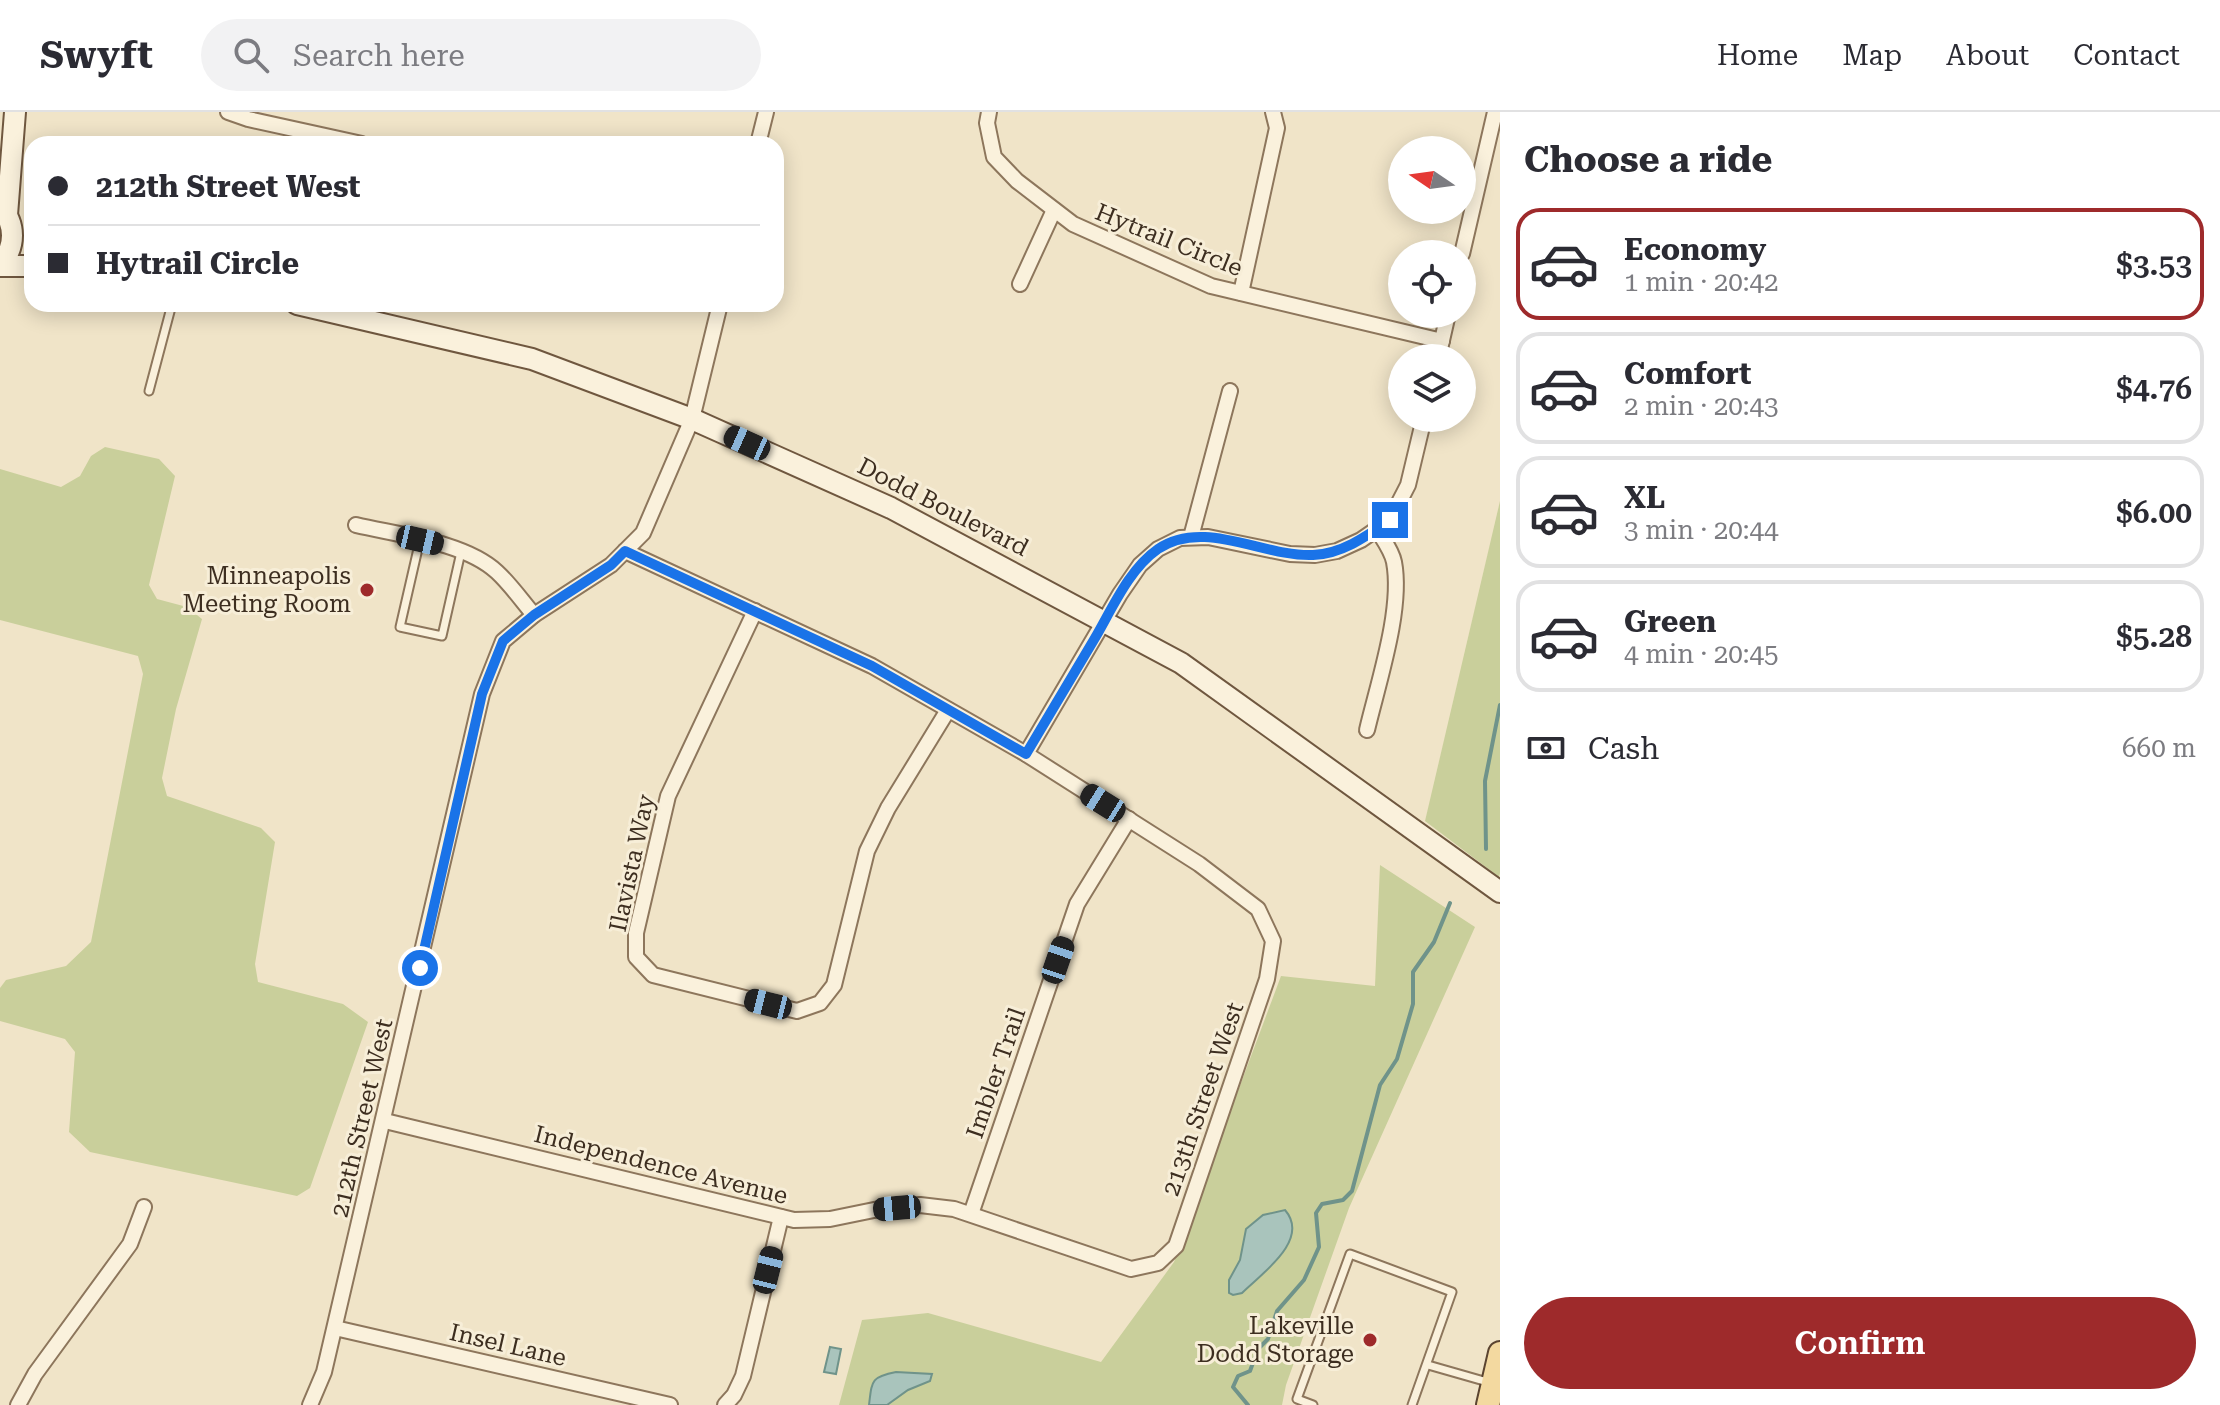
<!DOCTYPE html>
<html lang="en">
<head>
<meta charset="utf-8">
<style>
	:root { --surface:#fff; --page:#f2f2f3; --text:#2b2b33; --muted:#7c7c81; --line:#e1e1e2; --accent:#9e2a2b }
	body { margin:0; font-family:"Roboto Serif",serif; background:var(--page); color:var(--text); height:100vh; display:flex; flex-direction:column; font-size:30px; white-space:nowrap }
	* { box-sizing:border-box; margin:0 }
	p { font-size:26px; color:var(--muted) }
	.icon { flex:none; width:44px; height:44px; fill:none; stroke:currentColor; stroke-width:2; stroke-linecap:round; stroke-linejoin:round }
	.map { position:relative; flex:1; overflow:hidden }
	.drawer { display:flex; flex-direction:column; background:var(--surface); width:720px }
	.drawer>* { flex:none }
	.guide { position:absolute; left:24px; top:24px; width:760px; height:176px; border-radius:24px; box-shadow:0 4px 20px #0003; display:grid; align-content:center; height:176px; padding:0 24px; background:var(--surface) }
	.needle { width:52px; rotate:283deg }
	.controls { position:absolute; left:1388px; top:24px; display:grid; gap:16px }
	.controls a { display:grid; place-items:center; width:88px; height:88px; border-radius:50%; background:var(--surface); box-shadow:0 4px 20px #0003; font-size:40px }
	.end { position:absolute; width:36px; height:36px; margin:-18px; border:10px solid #1a73e8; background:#fff; box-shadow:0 0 0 4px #fff }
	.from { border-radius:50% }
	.car { position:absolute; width:24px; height:48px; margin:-24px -12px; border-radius:10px; box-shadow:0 0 6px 2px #0007; background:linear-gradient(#222 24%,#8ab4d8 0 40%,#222 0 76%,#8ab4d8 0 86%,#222 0) }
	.guide b { display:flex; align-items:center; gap:28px; height:76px; font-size:30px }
	.guide b+b { border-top:2px solid var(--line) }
	.guide i { width:20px; height:20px; background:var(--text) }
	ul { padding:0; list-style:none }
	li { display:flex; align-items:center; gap:24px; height:112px; margin:0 16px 12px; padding:0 8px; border:4px solid var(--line); border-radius:24px }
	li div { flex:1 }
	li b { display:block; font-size:30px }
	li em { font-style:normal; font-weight:600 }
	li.current { border-color:var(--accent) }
	li>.icon { width:72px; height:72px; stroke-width:1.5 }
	h2 { padding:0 24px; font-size:36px; line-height:96px }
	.pay { display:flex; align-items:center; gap:20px; height:88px; padding:0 24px; font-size:30px }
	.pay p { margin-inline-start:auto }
	.action { display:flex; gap:16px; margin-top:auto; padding:16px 24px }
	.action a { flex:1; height:92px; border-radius:48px; background:var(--accent); color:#fff; font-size:32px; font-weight:600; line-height:92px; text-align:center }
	header { display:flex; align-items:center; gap:48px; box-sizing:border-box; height:112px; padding:0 40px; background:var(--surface); border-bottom:2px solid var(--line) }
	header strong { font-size:38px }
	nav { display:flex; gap:44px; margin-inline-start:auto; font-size:28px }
	.search { width:560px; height:72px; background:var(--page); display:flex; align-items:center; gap:20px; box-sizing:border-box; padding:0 28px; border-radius:44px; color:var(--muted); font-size:30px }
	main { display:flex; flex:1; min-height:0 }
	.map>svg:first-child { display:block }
	.green { fill:#c9cf9b }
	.water { fill:#a9c4bc; stroke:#6f938a; stroke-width:2 }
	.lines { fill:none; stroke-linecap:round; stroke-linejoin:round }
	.stream { stroke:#6f938a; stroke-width:4 }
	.lane-casing { stroke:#8d765c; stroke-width:11 }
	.street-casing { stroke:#8d765c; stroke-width:18 }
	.secondary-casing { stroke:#6f573f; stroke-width:24 }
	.primary-casing { stroke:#5b4430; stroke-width:26 }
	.lane { stroke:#faf1dc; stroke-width:7 }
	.street { stroke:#faf1dc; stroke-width:14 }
	.secondary { stroke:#faf1dc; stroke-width:20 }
	.primary { stroke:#f3d9a0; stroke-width:22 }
	.route { stroke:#1a73e8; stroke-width:10 }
	.poi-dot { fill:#9e2a2b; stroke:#f7eed8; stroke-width:3 }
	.labels { text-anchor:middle; stroke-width:6; stroke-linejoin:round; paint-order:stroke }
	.street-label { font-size:24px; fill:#3d2e20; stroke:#f7eed8 }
	.poi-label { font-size:24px; fill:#3d2e20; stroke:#f7eed8; text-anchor:end }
</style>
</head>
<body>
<header>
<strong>Swyft</strong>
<div class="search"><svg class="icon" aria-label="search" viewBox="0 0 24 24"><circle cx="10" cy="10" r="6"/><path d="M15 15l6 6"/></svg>Search here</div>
<nav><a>Home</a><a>Map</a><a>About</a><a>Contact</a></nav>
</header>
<main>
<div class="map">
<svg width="1500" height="1293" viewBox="0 0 1500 1293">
	<rect width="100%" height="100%" fill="#f0e4c8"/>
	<g class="green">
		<path d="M105,335L159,347L175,364L149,473L157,487L187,495L202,507L176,597L162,666L167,684L261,716L275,730L255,852L258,870L343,892L368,910L310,1076L297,1084L90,1040L69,1020L75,940L65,927L0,909V876L6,868L66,854L91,830L143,562L138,544L0,508V357L61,375L80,364L91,344Z"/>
		<path d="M1500,389V761L1499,765L1425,709Z"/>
		<path d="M1380,753L1475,815L1349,1096L1286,1273L1282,1293H839L862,1208L928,1201L1101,1250L1174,1150L1281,864L1375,874Z"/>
	</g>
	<g class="water">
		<path d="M1285,1098C1311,1128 1261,1162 1242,1181L1233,1183L1229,1181V1168L1240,1148L1246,1117L1263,1103Z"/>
		<path d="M830,1235L841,1237L836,1262L824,1260Z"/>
		<path d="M896,1260L932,1262L930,1269L908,1278L887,1293H869C872,1268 871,1265 896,1260Z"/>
	</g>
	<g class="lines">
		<g class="stream">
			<path d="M1486,737L1485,669L1500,593"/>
			<path d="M1248,1293L1233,1275L1238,1264L1250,1259L1258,1237L1268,1227L1277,1199L1304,1168L1319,1135L1316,1101L1322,1092L1343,1088L1352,1079L1380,973L1397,947L1413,892V860L1434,830L1450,791"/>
		</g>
		<defs>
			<g id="lane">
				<path d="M149,279L172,192"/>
				<path d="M420,428L400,515L442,524L461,440"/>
				<path d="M1428,1253L1491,1271"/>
				<path d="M1313,1293L1297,1287L1350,1142L1452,1180L1412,1293"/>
			</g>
			<g id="street">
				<path d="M228,0L248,7L362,32"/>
				<path d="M989,0L987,11L994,45L1017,69L1073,112L1211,174L1442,229"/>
				<path d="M758,32L766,0"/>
				<path d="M1462,142L1495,0"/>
				<path d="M1020,172L1054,98"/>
				<path d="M1241,181L1277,16L1273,0"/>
				<path d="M1438,246L1448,202"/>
				<path d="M356,413C398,423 465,430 497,460C511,473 522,489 534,503"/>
				<path d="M1191,425L1230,279"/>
				<path d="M755,499L668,684L636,821V845L653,863L797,899L820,891L834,873L867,739L888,696L948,598"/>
				<path d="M1367,618C1378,571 1403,497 1394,450C1392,439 1383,427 1377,417"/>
				<path d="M1026,642L1120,482L1140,453L1158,437L1180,426L1208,425L1290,442L1315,443L1337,439L1361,428L1390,408L1408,373L1424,306"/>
				<path d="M385,1009L794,1108L830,1107L874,1098L920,1093L954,1097L1131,1157L1158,1151L1176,1134L1267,867L1273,829L1258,797L1199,752L1026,642L872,554L625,439"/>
				<path d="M971,1102L1077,792L1129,707"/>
				<path d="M335,1216L670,1293"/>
				<path d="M18,1293L35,1262L130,1132L144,1095"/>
				<path d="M310,1293L324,1260L482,582L503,529L534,503L611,453L643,421L692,307L720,192"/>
				<path d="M725,1293L734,1283L743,1264L781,1105"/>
			</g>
			<g id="secondary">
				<path d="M0,94C16,112 16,135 0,153"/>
				<path d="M7,103L15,0"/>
				<path d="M0,154H32"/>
				<path d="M297,192L532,247L692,307L891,396L1181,551L1500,780"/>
			</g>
			<path id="primary" d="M1488,1293L1500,1241"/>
		</defs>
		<use href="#lane" class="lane-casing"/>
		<use href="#street" class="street-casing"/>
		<use href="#secondary" class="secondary-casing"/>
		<use href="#primary" class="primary-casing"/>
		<use href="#lane" class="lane"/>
		<use href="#street" class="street"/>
		<use href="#secondary" class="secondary"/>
		<use href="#primary" class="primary"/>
	</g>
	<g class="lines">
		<path class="route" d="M420,856L482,582L503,529L534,503L611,453L625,439L872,554L1026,642C1049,603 1072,565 1095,526C1112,497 1129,457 1158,437C1204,406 1263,445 1313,443C1342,442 1367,424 1390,408"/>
	</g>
	<g class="poi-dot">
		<circle cx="367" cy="478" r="8"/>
		<circle cx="1370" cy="1228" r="8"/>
	</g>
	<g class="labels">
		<g class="street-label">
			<text transform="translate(1169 128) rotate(22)" y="8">Hytrail Circle</text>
			<text transform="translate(943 395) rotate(27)" y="8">Dodd Boulevard</text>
			<text transform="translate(632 751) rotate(-78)" y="8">Ilavista Way</text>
			<text transform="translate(996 961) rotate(-71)" y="8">Imbler Trail</text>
			<text transform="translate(1203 987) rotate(-71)" y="8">213th Street West</text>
			<text transform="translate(362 1006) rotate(-77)" y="8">212th Street West</text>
			<text transform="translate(661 1053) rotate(14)" y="8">Independence Avenue</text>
			<text transform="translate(508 1233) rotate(13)" y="8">Insel Lane</text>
		</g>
		<g class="poi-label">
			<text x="351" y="472">Minneapolis<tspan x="351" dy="28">Meeting Room</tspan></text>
			<text x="1354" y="1222">Lakeville<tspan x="1354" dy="28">Dodd Storage</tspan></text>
		</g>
	</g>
</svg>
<div class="controls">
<a><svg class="needle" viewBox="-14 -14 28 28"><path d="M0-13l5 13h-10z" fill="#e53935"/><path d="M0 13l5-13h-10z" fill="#7c7c81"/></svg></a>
<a><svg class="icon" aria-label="locate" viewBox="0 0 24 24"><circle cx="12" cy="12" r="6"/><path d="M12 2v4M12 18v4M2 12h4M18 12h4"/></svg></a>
<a><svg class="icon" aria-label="layers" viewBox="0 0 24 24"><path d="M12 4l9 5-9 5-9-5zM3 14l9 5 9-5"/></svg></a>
</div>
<i class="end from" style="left:420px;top:856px"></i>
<i class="end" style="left:1390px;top:408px"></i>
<i class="car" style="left:747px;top:331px;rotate:294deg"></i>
<i class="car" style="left:420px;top:428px;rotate:103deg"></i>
<i class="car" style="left:1103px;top:691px;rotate:302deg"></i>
<i class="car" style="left:1058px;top:848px;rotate:19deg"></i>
<i class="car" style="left:768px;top:892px;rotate:284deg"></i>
<i class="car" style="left:897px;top:1096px;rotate:265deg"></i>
<i class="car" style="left:768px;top:1158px;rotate:14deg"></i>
<div class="guide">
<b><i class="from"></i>212th Street West</b>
<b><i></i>Hytrail Circle</b>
</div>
</div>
<section class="drawer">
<h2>Choose a ride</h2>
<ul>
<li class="current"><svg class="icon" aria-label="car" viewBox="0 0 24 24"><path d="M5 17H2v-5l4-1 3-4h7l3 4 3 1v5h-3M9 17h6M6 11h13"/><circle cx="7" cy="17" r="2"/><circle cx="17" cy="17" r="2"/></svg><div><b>Economy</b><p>1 min · 20:42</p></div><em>$3.53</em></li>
<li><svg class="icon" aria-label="car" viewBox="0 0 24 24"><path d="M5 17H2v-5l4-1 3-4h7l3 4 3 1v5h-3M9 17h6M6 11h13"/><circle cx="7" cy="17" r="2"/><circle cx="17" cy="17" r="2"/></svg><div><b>Comfort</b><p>2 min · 20:43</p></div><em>$4.76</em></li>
<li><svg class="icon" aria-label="car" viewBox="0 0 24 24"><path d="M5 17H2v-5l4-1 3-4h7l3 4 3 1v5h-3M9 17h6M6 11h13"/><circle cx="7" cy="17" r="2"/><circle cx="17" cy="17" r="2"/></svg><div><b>XL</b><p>3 min · 20:44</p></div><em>$6.00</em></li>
<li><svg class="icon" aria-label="car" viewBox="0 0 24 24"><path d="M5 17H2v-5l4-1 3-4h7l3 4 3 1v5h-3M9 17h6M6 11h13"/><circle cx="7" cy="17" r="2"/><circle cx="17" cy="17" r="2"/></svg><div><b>Green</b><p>4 min · 20:45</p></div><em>$5.28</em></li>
</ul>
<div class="pay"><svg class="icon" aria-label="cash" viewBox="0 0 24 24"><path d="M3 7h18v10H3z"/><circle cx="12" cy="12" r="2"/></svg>Cash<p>660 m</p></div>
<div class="action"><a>Confirm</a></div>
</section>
</main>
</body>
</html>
